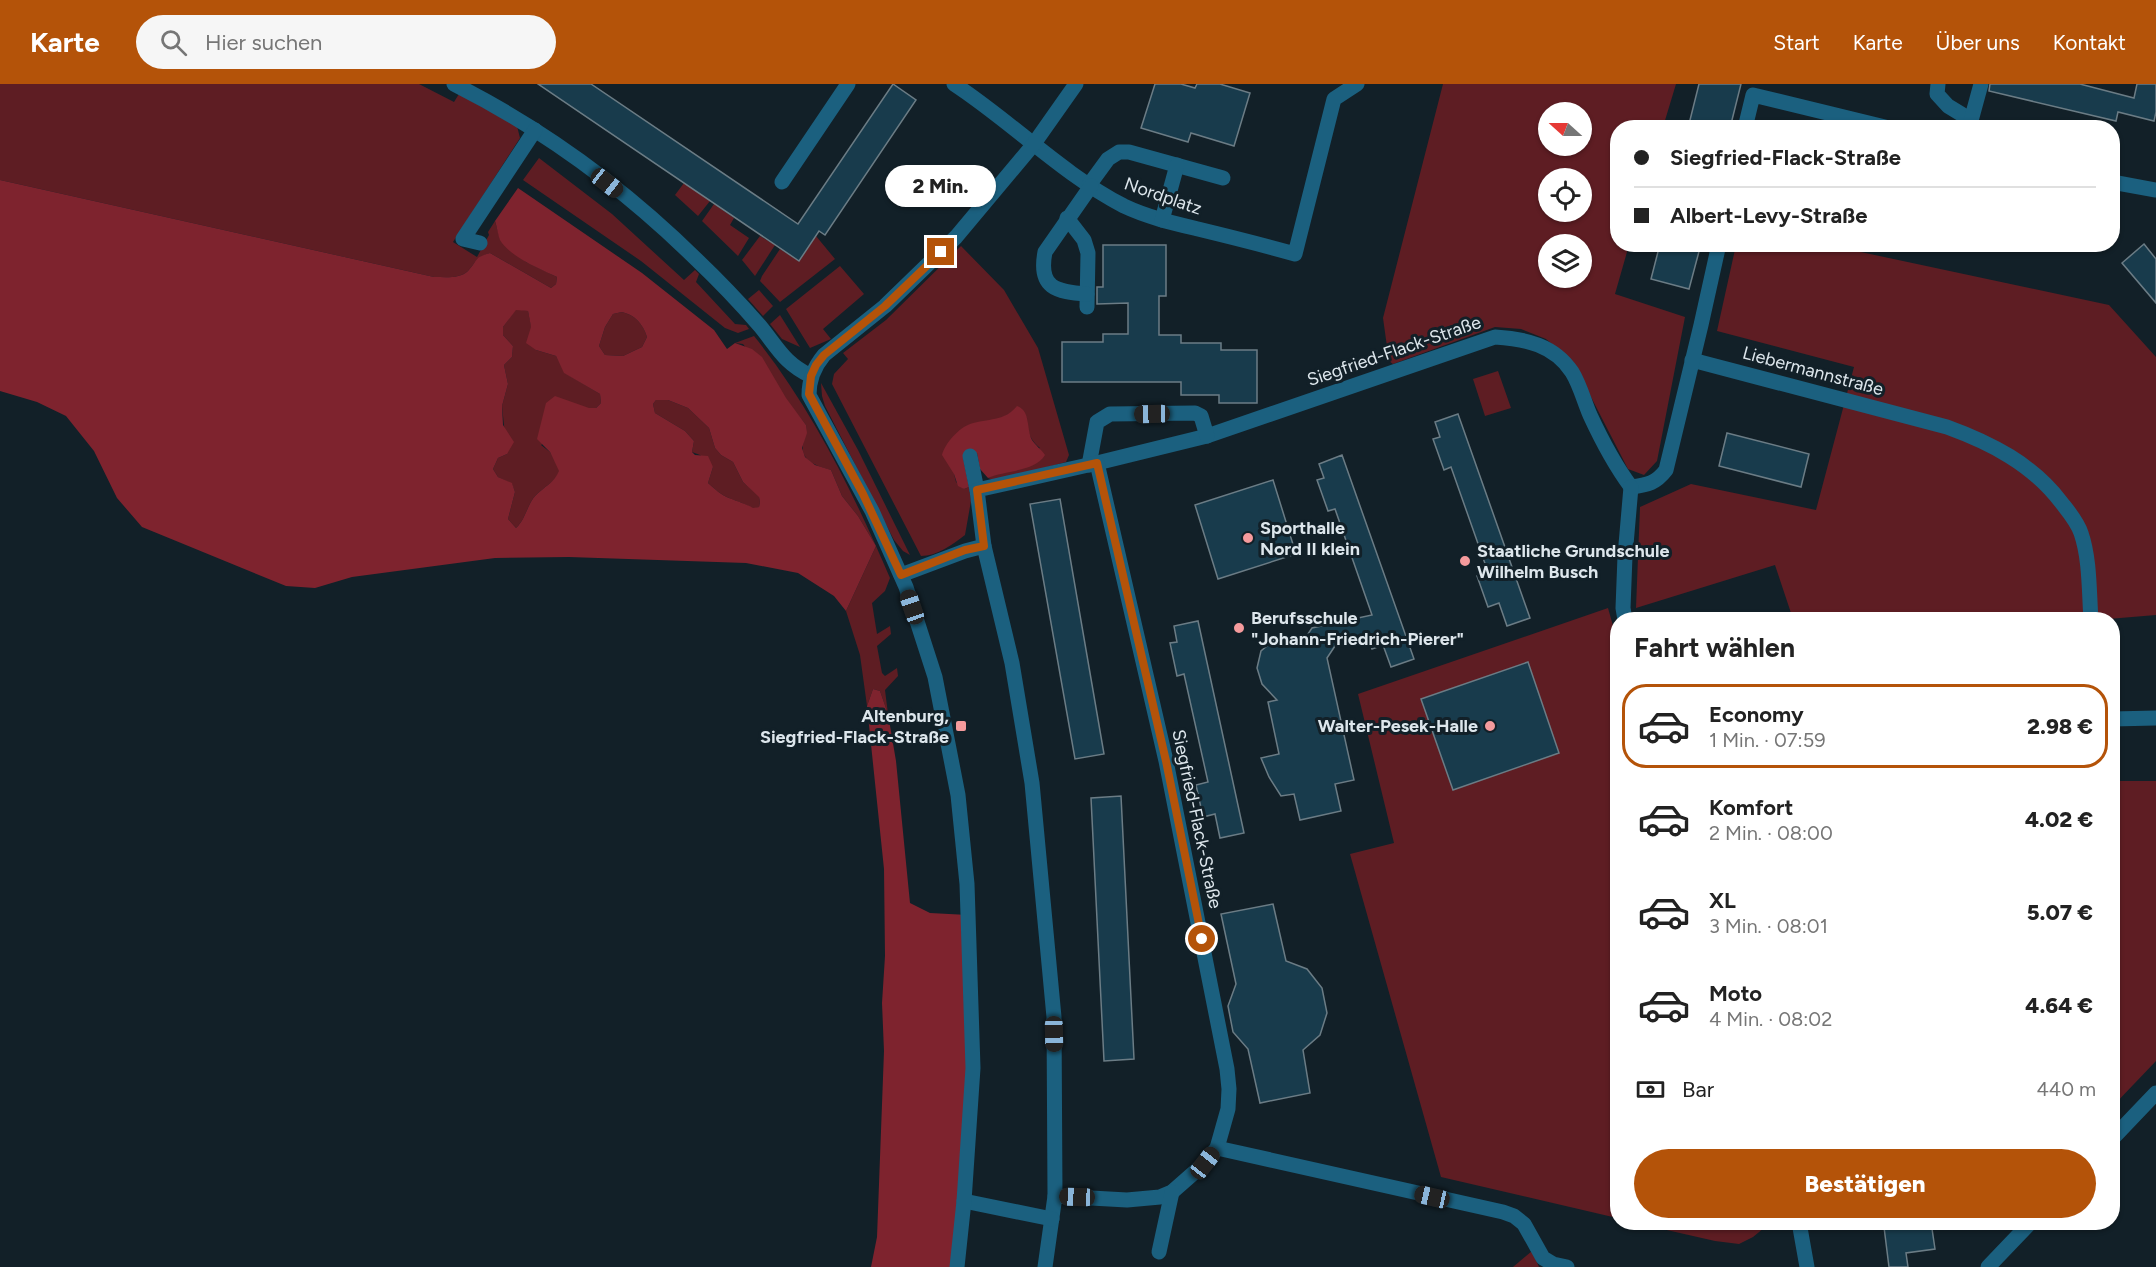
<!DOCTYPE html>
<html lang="de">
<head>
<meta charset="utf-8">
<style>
	:root { --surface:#fff; --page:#f6f6f6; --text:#222; --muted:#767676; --line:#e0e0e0; --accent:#b45309 }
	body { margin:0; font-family:Figtree,sans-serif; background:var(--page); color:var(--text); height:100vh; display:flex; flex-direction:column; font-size:22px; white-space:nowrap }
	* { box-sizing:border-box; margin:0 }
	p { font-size:20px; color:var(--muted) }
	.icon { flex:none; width:33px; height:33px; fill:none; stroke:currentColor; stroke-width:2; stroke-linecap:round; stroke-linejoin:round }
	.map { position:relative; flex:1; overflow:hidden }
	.panel { position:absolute; left:1610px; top:528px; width:510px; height:618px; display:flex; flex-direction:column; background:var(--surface); border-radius:24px; box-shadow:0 2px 4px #0004 }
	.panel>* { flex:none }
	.guide { position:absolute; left:1610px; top:36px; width:510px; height:132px; border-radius:24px; box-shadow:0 2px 4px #0004; display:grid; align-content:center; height:132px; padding:0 24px; background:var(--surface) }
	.needle { width:39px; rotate:291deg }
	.fabs { position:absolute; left:1538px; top:18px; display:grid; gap:12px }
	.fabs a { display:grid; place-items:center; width:54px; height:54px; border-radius:50%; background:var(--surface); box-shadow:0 2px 4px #0004; font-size:30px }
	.end { position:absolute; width:27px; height:27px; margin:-14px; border:8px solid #b45309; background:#fff; box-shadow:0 0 0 3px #fff }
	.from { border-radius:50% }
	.bubble { position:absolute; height:42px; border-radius:21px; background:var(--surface); box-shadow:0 2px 4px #0004; font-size:20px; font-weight:800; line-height:42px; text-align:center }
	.car { position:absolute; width:18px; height:36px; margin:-18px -9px; border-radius:8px; box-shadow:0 0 4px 2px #0007; background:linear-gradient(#222 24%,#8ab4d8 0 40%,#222 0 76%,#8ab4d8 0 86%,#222 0) }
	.guide b { display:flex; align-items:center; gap:21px; height:57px; font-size:22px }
	.guide b+b { border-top:2px solid var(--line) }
	.guide i { width:15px; height:15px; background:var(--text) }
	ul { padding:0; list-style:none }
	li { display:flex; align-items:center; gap:18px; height:84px; margin:0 12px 9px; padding:0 12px; border:3px solid transparent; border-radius:24px }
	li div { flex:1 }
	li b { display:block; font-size:22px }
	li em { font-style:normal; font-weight:800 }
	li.current { border-color:var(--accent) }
	li>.icon { width:54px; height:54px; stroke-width:1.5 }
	h2 { padding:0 24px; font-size:27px; line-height:72px }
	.pay { display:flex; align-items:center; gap:15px; height:66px; padding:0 24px; font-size:22px }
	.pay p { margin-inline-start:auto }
	.button { display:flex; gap:12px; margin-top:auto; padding:12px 24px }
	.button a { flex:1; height:69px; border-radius:36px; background:var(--accent); color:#fff; font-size:24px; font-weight:800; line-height:69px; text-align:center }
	header { display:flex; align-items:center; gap:36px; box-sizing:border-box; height:84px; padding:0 30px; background:var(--accent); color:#fff }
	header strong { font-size:28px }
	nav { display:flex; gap:33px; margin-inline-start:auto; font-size:21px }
	.search { width:420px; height:54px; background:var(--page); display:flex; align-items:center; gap:15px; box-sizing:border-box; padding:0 21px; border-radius:33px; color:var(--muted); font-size:22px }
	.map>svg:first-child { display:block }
	.green { fill:#5e1d23; fill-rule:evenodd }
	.forest { fill:#7e232e; fill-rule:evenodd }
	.building { fill:#183b4c; stroke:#6b7c85; stroke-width:1.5 }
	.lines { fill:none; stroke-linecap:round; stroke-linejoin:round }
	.minor { stroke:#1b607f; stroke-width:15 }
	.route { stroke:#b45309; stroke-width:8 }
	.poi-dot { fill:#f59b9d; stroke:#122028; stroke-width:2 }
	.labels { text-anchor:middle; stroke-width:6; stroke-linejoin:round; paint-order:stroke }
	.street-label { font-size:18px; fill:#dde6ec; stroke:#122028 }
	.poi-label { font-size:18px; font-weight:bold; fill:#dde6ec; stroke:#122028; text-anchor:start }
</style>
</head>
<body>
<header>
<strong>Karte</strong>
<div class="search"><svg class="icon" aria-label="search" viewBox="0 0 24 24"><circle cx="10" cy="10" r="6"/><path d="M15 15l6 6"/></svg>Hier suchen</div>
<nav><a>Start</a><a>Karte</a><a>Über uns</a><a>Kontakt</a></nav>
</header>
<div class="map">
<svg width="2156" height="1183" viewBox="0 0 2156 1183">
	<rect width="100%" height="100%" fill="#122028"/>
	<g class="green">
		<path d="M0,0H419L454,18L459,10L517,42L520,54L453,158L477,173L489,151L488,148L495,137L500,155L526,178L557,193L556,200L551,204L490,169C473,175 479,175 468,187C460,195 445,193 434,193L0,96Z"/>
		<path d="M1443,0H1676L1663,43L1617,44V160L1629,161L1615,210L1685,233L1657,377L1644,391L1628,385L1573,278L1546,255L1521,245L1495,243L1393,280L1389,277L1383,234ZM1548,28H1581V62H1548ZM1548,94H1581V128H1548ZM1548,160H1581V194H1548Z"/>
		<path d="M539,74L612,130L684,196L695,186L699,190L696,198L735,240L746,241L749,245L738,249L725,244L641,177L523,96Z"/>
		<path d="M684,99L710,117L698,132L675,111Z"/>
		<path d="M714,120L734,134L730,141L749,154L738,172L702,137Z"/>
		<path d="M760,152L775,161L755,192L742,176Z"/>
		<path d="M816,152L835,175L780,218L760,197L762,192L780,165L799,177Z"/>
		<path d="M1736,161H1828L2109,221L2156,273V531L2096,536L1793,535L1775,481L1636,524L1640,423L1691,400L1816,426L1854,283L1717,247Z"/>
		<path d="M961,162L1004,206L1038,264L1069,371L1066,378L995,397L988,394L1040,364C1030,356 1027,347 1027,334L1014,326L1001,335L969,341L954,390L956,398L964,405L969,403L971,417L965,451C952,461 937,472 921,472L832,300L834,290L848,275L843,269L886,236Z"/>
		<path d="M840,182L864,210L823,245L831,255L810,264L786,225Z"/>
		<path d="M759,206L773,222L763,232L748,215Z"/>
		<path d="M516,225L528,227L536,266L556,272L565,289L600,310L601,319L596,324H589L541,361L550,368L560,387C554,399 545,402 536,411C527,420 526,435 516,444L508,435L515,408L512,400L498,393L493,385L498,374L507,370L502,322L508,300L504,281L512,273L513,262L503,251V243Z"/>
		<path d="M622,228C635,231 643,240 647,253L642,263L623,272L605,271L599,262L605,243L613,230Z"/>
		<path d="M780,231L800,263L782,255L770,240Z"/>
		<path d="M754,252C812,324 854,410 890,494L885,507L872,519L877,550L890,542L891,550L877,562L882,589L885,592L897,584L898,592L885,606L888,630L880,607L873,605L867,622L860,571L846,527L876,462L858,432L842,412L831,386C819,383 800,377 803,361C804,354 807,350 806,341L743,260L735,259Z"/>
		<path d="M1498,287L1511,324L1485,332L1473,295Z"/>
		<path d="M821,299L858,366L910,471L903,467L894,456L825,322L822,312Z"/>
		<path d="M656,316H668L688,324L709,344L715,364L721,371L733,378L743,398L759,412L760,418L759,423L753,425C745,419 738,418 729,414C721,411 715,405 708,399L713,383L700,371L692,368L694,357L685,347L655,329L653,320Z"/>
		<path d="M1608,524L1617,556V1134L1441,1093L1350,770L1394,759L1358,610Z"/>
		<path d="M2112,697H2156V977L2112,1023Z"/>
		<path d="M1636,1139H1770L1753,1153L1739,1160L1715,1157Z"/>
		<path d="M1532,1167L1539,1183H1513Z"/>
	</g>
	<g class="forest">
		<path d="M0,96L434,193C445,193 460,195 468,187C479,175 473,174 490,169L551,204L556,200L557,193C540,185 510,173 500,156C498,151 497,143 495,137L518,104L642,189L714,246L727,265L735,259L752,265L762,273L786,314L806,341L807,349L802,364L805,373L815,381L831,386L842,412L858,432L876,462L846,527L834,512L798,489L746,479L569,473L495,474L352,493L315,504L286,502L142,443L117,414L94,367L66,332L37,318L0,307ZM516,226L528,227L531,243L526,259L536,266L556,272L564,289L600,310L601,319L596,324H589L555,312L546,319L537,355L550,368L559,387C554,399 545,402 536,411C527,420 526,435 516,444L508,435L515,408L512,399L498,393L493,385L498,374L507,370L514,358L503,341L502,322L508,300L504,281L512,273L513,262L503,251V243ZM622,228C635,231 643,240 647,253L642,263L623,272L605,271L599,262L605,243L613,230ZM656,316H668L688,324L709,344L715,364L721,371L733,378L743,398L759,413L760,418L759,423L753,424C745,419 738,418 729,414C721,411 715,405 708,399L713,383L708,372L695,371L692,368L694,357L685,347L655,329L653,320Z"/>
		<path d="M1017,322C1031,327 1026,344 1032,356C1035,361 1041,365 1045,371C1035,388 1005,386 988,394L980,385L977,369L963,373L969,403L964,405L958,402L954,390L942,371C945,359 959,344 970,340C988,334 1004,338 1017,322Z"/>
		<path d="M873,605L880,607L888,630L896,677L910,819L930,829L968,831L973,984L957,1183H871L877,1153L884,967L882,919L885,872L884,785L867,622Z"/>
	</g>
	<g class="building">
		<path d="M538,0H591L798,140L893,0L916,16L825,151L819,147L799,177Z"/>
		<path d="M1155,0H1181L1195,4L1197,0H1220L1250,9L1234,62L1191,49L1188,58L1141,44Z"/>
		<path d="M1699,0H1741L1730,44H1688Z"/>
		<path d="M1990,0H2080L2134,14L2137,0H2156V28L2154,37L2118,28L2116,37L1989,7Z"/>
		<path d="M1660,160H1701L1689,205L1651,195Z"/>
		<path d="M2144,160L2156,175V219L2122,179Z"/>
		<path d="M1103,161H1166V212H1159V251H1181V259H1221V266H1257V319H1219V311H1181V298H1062V258H1103V250H1128V219L1097,220V203H1103Z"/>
		<path d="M1458,330L1530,534L1507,542L1499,519L1488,523L1477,492L1488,488L1451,383L1444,386L1433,355L1440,353L1435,338Z"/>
		<path d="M1727,349L1809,370L1801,403L1719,382Z"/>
		<path d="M1342,371L1414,575L1391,583L1383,561L1372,565L1366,550L1339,556L1327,574L1354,696L1335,700L1341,727L1300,736L1294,710L1281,712L1269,693L1261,674L1279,670L1268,618L1277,616L1262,600L1257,584L1261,567L1274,556L1290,553L1304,556L1312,544L1372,531L1335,425L1328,427L1317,396L1324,394L1319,380Z"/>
		<path d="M1273,396L1296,470L1218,495L1195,421Z"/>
		<path d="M1060,415L1104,670L1075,675L1030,420Z"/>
		<path d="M1198,537L1244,749L1220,754L1215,730L1203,733L1196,701L1208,698L1184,590L1177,592L1170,559L1177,558L1174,542Z"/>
		<path d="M1528,578L1559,669L1453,706L1421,615Z"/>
		<path d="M1121,712L1134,975L1104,977L1091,714Z"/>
		<path d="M1273,820L1286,877L1307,885L1322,904L1327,929L1320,951L1303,966L1310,1009L1260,1019L1248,965L1233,948L1228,922L1236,900L1221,830Z"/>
		<path d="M1915,1138H1931L1935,1165L1906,1169L1908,1183H1889L1884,1143Z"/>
	</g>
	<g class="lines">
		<g class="minor">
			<path d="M454,0C543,45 626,106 697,176C719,197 740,219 760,242C778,264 784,279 811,292"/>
			<path d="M954,0C1012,38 1062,90 1124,122C1147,133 1173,139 1198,145C1231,153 1263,161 1295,170L1334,15L1357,0"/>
			<path d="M1938,0L1937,10L1948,22L1971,36"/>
			<path d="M1745,44L1753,11L1889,44"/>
			<path d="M1969,44L1981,0"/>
			<path d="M782,98L848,0"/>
			<path d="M2112,98L2156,106"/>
			<path d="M1089,101L1108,75L1119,68H1129L1223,94"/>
			<path d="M1067,134L1084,156L1088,169L1087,223"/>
			<path d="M1162,136L1177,81"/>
			<path d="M480,159L463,155L535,46"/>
			<path d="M1087,210C1056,208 1038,204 1045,168L1091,102"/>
			<path d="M1692,276L1947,343C1991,359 2032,380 2061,418C2068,427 2077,437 2081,449C2090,475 2089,508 2091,536"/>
			<path d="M970,372L977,406"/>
			<path d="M1097,379L1207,352L1495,253C1526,255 1554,261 1572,288C1580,301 1584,317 1590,331C1602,357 1614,380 1631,403"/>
			<path d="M1089,381L1097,338L1110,330L1195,329L1201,332L1207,352"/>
			<path d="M1631,403C1648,401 1656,399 1666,386L1701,241L1719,160"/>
			<path d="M984,462L977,406L1097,379L1166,677L1227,985L1229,1005L1228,1025L1217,1064L1205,1079L1172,1108L1160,1113L1127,1116L1055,1112"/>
			<path d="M901,491L965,467L984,462L1012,579L1032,699L1054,933L1055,1112L1045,1183"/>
			<path d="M1625,536L1623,524L1625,472L1631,403"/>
			<path d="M2112,635L2156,634"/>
			<path d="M2112,1055L2156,1009"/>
			<path d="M1217,1064L1503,1128L1514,1132L1524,1140L1543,1174L1553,1180L1567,1183"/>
			<path d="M964,1117L1052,1135"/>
			<path d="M1799,1138L1807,1183"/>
			<path d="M1159,1168L1172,1108"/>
			<path d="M957,1183L964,1117L973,984L967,800L958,711L935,593L906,503L872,427L809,311C809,295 814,283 824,271L885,222L956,153L1033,61L1076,0"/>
			<path d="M1988,1183L2031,1138"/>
		</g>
	</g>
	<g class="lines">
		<path class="route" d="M941,168L885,222L824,271L816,281L811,292L809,310L863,410L901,491L965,466L984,462L977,406L1097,379L1166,677L1202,855"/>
	</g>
	<g class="poi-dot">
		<circle cx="1248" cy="454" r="6"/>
		<circle cx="1465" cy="477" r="6"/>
		<circle cx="1239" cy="544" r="6"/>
		<rect x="955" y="636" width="12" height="12" rx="3"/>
		<circle cx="1490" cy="642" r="6"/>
	</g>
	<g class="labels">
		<g class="street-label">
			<text transform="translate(1163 112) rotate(19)" y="6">Nordplatz</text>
			<text transform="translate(1394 267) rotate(-19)" y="6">Siegfried-Flack-Straße</text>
			<text transform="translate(1813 287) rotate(15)" y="6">Liebermannstraße</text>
			<text transform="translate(1197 735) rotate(78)" y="6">Siegfried-Flack-Straße</text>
		</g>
		<g class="poi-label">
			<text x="1260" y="450">Sporthalle<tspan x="1260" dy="21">Nord II klein</tspan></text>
			<text x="1477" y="473">Staatliche Grundschule<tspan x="1477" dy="21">Wilhelm Busch</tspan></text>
			<text x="1251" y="540">Berufsschule<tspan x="1251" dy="21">"Johann-Friedrich-Pierer"</tspan></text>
			<text x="949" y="638" text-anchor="end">Altenburg,<tspan x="949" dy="21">Siegfried-Flack-Straße</tspan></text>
			<text x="1478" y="648" text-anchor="end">Walter-Pesek-Halle</text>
		</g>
	</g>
</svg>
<div class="fabs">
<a><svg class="needle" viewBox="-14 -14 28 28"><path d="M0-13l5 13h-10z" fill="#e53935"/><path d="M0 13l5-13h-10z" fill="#767676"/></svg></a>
<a><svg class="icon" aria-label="locate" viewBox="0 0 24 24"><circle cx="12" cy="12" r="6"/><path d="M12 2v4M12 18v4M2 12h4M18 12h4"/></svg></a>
<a><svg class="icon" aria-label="layers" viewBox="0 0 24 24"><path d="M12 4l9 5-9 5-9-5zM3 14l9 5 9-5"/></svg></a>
</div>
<i class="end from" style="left:1202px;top:855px"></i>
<i class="end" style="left:941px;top:168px"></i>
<div class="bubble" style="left:885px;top:81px;width:111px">2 Min.</div>
<i class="car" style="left:607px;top:99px;rotate:128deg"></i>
<i class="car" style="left:1152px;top:330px;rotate:269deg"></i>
<i class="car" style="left:912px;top:523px;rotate:341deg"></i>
<i class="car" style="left:1054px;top:950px;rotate:179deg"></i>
<i class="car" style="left:1205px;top:1079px;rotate:38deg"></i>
<i class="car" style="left:1077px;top:1113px;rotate:272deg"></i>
<i class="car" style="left:1432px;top:1113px;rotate:283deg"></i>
<div class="guide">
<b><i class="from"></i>Siegfried-Flack-Straße</b>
<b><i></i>Albert-Levy-Straße</b>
</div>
<section class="panel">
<h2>Fahrt wählen</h2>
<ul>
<li class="current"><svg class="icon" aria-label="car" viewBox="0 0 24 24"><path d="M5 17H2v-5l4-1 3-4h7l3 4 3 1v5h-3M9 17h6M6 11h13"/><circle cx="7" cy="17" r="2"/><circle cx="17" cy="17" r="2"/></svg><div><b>Economy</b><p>1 Min. · 07:59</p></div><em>2.98 €</em></li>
<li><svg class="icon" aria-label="car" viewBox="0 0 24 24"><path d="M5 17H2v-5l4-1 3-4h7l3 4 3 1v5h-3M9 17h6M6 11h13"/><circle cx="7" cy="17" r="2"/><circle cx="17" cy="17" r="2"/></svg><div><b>Komfort</b><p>2 Min. · 08:00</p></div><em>4.02 €</em></li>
<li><svg class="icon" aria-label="car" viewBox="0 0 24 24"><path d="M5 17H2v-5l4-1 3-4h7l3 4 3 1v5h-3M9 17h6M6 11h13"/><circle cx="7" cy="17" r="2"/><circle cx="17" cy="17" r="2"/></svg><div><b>XL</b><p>3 Min. · 08:01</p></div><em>5.07 €</em></li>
<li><svg class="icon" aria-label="car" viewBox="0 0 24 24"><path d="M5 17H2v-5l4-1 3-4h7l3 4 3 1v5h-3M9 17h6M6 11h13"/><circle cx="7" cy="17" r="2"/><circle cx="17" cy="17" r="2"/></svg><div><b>Moto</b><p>4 Min. · 08:02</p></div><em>4.64 €</em></li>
</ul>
<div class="pay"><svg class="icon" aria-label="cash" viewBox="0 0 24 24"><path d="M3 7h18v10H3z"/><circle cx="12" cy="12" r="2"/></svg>Bar<p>440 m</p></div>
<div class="button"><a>Bestätigen</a></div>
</section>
</div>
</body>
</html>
